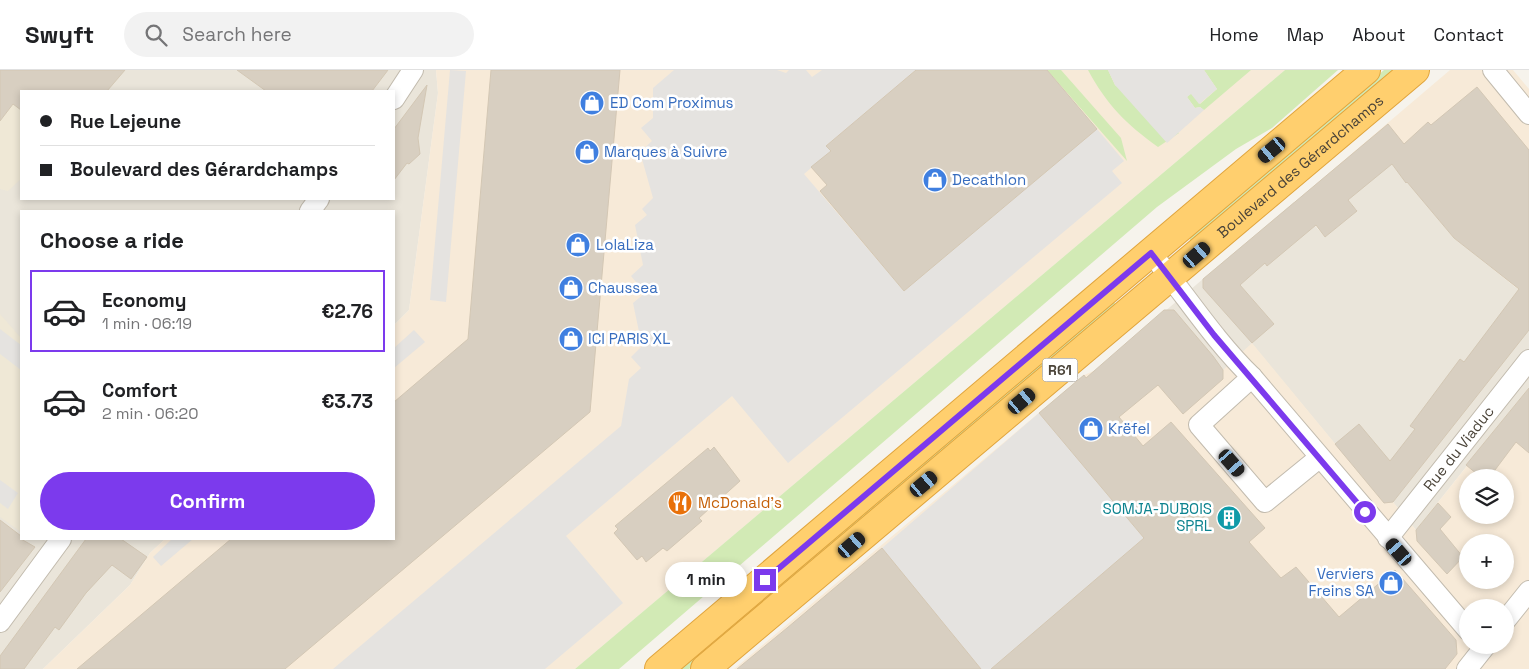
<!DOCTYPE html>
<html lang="en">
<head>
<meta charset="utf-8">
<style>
	:root { --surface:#fff; --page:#f2f2f2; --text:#202124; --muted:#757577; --line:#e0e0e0; --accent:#7c3aed }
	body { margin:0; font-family:"Space Grotesk",sans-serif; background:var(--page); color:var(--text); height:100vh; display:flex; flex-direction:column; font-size:19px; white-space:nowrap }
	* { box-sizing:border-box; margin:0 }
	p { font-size:16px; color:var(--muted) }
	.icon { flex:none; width:28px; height:28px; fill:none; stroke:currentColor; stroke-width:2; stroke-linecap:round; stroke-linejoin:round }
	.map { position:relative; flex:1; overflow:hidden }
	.sheet { position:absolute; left:20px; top:140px; width:375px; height:330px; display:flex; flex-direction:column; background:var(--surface); border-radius:0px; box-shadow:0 2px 8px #0003 }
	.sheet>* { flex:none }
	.top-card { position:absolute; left:20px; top:20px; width:375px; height:110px; border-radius:0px; box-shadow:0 2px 8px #0003; display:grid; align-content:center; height:110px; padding:0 20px; background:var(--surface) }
	.fabs { position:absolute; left:1459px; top:399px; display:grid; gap:10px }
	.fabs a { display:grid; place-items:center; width:55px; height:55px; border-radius:50%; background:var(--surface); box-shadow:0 2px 8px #0003; font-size:25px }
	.end { position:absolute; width:22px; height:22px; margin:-11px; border:6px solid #7c3aed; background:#fff; box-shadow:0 0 0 2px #fff }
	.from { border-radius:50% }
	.bubble { position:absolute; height:35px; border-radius:18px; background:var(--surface); box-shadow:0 2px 8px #0003; font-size:16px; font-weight:600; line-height:35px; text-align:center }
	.car { position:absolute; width:15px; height:30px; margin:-15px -8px; border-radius:6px; box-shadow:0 0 4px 1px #0007; background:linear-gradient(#222 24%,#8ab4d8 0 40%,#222 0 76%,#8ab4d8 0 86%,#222 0) }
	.top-card b { display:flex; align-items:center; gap:18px; height:48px; font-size:19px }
	.top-card b+b { border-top:1px solid var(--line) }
	.top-card i { width:12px; height:12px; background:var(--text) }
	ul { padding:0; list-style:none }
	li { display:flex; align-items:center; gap:15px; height:82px; margin:0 10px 8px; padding:0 10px; border:2px solid transparent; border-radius:0px }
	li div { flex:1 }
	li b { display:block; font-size:19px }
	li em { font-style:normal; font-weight:600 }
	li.current { border-color:var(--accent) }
	li>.icon { width:45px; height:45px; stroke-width:1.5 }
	h2 { padding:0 20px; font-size:22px; line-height:60px }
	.cta { display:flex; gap:10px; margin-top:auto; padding:10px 20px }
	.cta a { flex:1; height:58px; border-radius:30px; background:var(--accent); color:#fff; font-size:20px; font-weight:600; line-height:58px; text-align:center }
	header { display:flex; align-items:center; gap:30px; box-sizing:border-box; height:70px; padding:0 25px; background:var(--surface); border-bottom:1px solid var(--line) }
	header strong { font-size:24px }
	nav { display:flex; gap:28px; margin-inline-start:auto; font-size:18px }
	.search { width:350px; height:45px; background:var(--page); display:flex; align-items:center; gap:12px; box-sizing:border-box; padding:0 18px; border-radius:28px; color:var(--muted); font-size:19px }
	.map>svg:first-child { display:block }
	.residential { fill:#eae5da; fill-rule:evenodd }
	.commercial { fill:#f7ead8; fill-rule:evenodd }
	.education { fill:#efe8d6 }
	.green { fill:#d2eab5 }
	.parking { fill:#e5e3e0 }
	.building { fill:#d8cfc1; stroke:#d3c7b4 }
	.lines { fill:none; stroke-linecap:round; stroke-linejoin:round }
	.street-casing { stroke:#c2bbae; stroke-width:22 }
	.highway-casing { stroke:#e0a43c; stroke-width:30 }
	.street { stroke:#fff; stroke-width:20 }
	.highway { stroke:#ffcf6e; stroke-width:28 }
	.route { stroke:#7c3aed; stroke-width:6 }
	.labels { text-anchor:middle; stroke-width:5; stroke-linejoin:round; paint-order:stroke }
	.shield { fill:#fff; stroke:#817c74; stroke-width:1 }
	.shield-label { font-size:14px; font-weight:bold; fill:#4b4439 }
	.shop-label { font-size:15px; fill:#366cbe; stroke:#fff; text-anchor:start }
	.street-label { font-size:15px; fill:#4b4439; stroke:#fff }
	.food-label { font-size:15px; fill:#c56008; stroke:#fff; text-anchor:start }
	.culture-label { font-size:15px; fill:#0d838f; stroke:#fff; text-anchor:end }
</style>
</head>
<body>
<header>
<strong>Swyft</strong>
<div class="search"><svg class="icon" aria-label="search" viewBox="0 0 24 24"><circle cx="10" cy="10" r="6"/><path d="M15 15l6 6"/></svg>Search here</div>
<nav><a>Home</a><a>Map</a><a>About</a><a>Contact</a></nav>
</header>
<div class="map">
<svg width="1529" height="599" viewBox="0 0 1529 599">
	<rect width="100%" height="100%" fill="#f6f3ec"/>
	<g class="residential">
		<path d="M0,0H436L438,23L409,240L394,255V141H21V469H165L150,483L130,515L43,599H0ZM21,21H394V129H21Z"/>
		<path d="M1391,92L1453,167L1529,228V318L1416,460L1393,432L1384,433L1252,274L1223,309L1125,275L1294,132L1325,167L1357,140L1348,130Z"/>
	</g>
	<g class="commercial">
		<path d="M436,0H1285L575,599H43L130,515L150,483L165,469H394V255L409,240L438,23Z"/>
		<path d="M1450,0H1513L1529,19V228L1453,167L1391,93L1348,130L1357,141L1325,167L1296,131Z"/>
		<path d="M1252,273L1384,433L1393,432L1416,460L1529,318V599H734L1084,305L1096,300L1142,316L1223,309V300ZM1468,408H1505V445H1468ZM1468,472H1505V510H1468ZM1468,538H1505V575H1468Z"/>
	</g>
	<g class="education">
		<path d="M0,0H125L107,21H21V109L8,121L0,119Z"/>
		<path d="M0,244L21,268V462L0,447Z"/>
	</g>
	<g class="green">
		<path d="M1047,0H1061L1121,68L1127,91Z"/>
		<path d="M1088,0H1108L1115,15L1179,63L1158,77C1126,54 1107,35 1088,0Z"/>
		<path d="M1204,0H1251L1204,40L1200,37L1195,38L1187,27L1191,23L1200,34L1217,19Z"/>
		<path d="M1285,0H1338L1272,58L1236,79L1157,137L619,599H575Z"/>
		<path d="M1384,0H1397L1194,172L1190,171V167Z"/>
		<path d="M1113,231L1118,237L715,577L689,599H675Z"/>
	</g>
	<g class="parking">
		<path d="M450,0L466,1L446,232L430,230Z"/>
		<path d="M674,0H777L786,3L789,0H806L812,7L822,0H916L827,75L831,81L804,104L904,221L1097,59L1124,91L1112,101L1122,113L788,393L732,326L566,466L623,533L545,599H333L621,356L629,309L641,298L631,287L642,276L633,233L645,223L631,206L643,195L635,155L647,145L642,139L653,128L640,82L652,71L641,58L653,48V18Z"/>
		<path d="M1108,0H1204L1217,19L1199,34L1191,24L1187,27L1195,38L1200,37L1204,40L1167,73L1115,15Z"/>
		<path d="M0,259L21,275V300L0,284Z"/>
		<path d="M414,260L425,272L394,298V278Z"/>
		<path d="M1039,343L1144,468L991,599H981L882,478Z"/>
		<path d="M0,410L18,423L8,439L0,433Z"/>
		<path d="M172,469H193L161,496L153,487Z"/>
	</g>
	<g class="building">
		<path d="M0,0H125L107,21H21V40L13,34L0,51Z"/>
		<path d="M237,0H388L372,21H266Z"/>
		<path d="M491,0H620L590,342L285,599H77L231,469H394V332L468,269Z"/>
		<path d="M916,0H1047L1097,59L904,221L820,121L827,115L811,97L831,81L826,76Z"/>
		<path d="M427,15L418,68L420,84L409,94L407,93L394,110V59Z"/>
		<path d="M1477,17L1529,80V260L1393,432L1384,433L1335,374L1359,354L1390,391L1415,359L1410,356L1460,289L1464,292L1519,219L1454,168L1407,112L1406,113L1392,94L1348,130L1357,141L1325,167L1316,155L1267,196L1265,193L1240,215L1274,254L1252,273L1203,218V209L1388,54L1404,74L1428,52L1431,55Z"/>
		<path d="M1164,240H1174L1213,286L1223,300V309L1183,344L1158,315L1119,347L1143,376L1171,352L1265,458L1249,472L1281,508L1296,497L1339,547L1395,500L1456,570L1457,584L1445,599H991L1144,468L1039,343L1084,305L1086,308Z"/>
		<path d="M1529,318V383L1516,372L1489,408H1482L1466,395Z"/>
		<path d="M714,377L740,411L699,448L702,451L667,481L663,478L646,492L642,486L637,490L614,463L618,459L615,456L708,378L710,381Z"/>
		<path d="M1438,433L1451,447L1440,459L1463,487L1447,504L1417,471L1416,460Z"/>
		<path d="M0,450L21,466V469L35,477L0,522Z"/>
		<path d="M86,469H121L147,487L131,509L112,495L86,523L59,560L55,557L24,599H0V586Z"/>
		<path d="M882,478L981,599H737L787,558Z"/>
	</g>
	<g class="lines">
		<defs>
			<g id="street">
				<path d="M1493,0L1529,44"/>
				<path d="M394,29L413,0"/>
				<path d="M310,141L319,129"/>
				<path d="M1151,183C1185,224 1213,269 1252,307L1468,560"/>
				<path d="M1252,307L1199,355L1265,432L1319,388"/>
				<path id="s1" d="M1388,468L1529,290"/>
				<path d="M1505,551L1529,521"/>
				<path d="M0,552L61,469"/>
				<path d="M1467,599L1486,575"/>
			</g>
			<g id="highway">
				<path d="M659,599L1366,0"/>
				<path id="s2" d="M705,599L1415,0"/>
			</g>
		</defs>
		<use href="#street" class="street-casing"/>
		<use href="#highway" class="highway-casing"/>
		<use href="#street" class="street"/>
		<use href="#highway" class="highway"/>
	</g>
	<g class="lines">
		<path class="route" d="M765,510L1151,183L1214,265L1365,442"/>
	</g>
	<defs>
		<symbol id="shop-disc" viewBox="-11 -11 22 22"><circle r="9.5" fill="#3f7fe0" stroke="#fff"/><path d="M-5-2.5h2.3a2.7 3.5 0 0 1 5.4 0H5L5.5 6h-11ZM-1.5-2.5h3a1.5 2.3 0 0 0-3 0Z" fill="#fff"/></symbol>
		<symbol id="restaurant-disc" viewBox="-11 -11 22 22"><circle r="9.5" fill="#e8710a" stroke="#fff"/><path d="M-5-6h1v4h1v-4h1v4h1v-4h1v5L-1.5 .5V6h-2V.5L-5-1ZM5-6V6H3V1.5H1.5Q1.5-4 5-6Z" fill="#fff"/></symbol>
		<symbol id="building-disc" viewBox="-11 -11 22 22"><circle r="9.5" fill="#0f9aa8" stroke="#fff"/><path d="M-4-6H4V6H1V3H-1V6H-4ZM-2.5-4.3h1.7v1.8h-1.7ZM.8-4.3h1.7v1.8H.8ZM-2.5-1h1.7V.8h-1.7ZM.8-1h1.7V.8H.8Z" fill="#fff"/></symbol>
	</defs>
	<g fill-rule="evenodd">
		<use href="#shop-disc" x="578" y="19" width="28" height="28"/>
		<use href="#shop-disc" x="573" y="68" width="28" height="28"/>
		<use href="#shop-disc" x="921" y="96" width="28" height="28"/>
		<use href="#shop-disc" x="564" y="161" width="28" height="28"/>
		<use href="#shop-disc" x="557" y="204" width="28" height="28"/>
		<use href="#shop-disc" x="557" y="255" width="28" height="28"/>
		<use href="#shop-disc" x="1077" y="345" width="28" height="28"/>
		<use href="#restaurant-disc" x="666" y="419" width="28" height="28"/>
		<use href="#building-disc" x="1215" y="434" width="28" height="28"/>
		<use href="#shop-disc" x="1377" y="499" width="28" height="28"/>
	</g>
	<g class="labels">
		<rect class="shield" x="1042.5" y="288.5" width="35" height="23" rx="4"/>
		<g class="shield-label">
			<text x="1060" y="305">R61</text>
		</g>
		<g class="shop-label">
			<text x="610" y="38">ED Com Proximus</text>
			<text x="604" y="87">Marques à Suivre</text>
			<text x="952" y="115">Decathlon</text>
			<text x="596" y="180">LolaLiza</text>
			<text x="588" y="223">Chaussea</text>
			<text x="588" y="274">ICI PARIS XL</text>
			<text x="1108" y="364">Krëfel</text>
			<text x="1374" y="509" text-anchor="end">Verviers<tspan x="1374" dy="17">Freins SA</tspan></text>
		</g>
		<g class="street-label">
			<text dy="5" stroke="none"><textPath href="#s2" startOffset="779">Boulevard des Gérardchamps</textPath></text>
			<text dy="5" stroke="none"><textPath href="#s1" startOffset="114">Rue du Viaduc</textPath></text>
		</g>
		<g class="food-label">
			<text x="698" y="438">McDonald's</text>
		</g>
		<g class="culture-label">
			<text x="1212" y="444">SOMJA-DUBOIS<tspan x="1212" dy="17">SPRL</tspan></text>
		</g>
	</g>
</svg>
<div class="fabs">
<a><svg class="icon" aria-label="layers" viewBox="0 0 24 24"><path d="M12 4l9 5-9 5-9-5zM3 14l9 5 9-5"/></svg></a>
<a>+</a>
<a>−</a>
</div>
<i class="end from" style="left:1365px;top:442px"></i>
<i class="end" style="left:765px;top:510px"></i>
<div class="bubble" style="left:665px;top:492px;width:82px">1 min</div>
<i class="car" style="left:1272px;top:80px;rotate:230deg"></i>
<i class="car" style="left:1197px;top:185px;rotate:49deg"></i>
<i class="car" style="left:1022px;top:331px;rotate:50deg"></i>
<i class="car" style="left:1232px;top:393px;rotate:139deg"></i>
<i class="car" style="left:924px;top:414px;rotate:50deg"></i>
<i class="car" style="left:852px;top:475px;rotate:49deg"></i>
<i class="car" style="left:1399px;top:482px;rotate:319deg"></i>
<div class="top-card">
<b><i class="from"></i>Rue Lejeune</b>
<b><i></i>Boulevard des Gérardchamps</b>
</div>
<section class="sheet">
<h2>Choose a ride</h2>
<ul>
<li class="current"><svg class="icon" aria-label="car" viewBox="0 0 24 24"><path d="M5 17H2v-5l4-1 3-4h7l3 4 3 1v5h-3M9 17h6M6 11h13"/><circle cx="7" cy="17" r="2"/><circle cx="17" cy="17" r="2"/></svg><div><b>Economy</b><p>1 min · 06:19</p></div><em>€2.76</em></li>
<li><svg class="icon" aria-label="car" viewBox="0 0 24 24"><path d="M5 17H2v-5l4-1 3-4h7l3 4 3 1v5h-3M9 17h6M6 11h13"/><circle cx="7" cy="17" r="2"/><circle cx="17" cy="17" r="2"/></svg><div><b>Comfort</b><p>2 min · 06:20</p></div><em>€3.73</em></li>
</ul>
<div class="cta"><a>Confirm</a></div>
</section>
</div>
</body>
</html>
